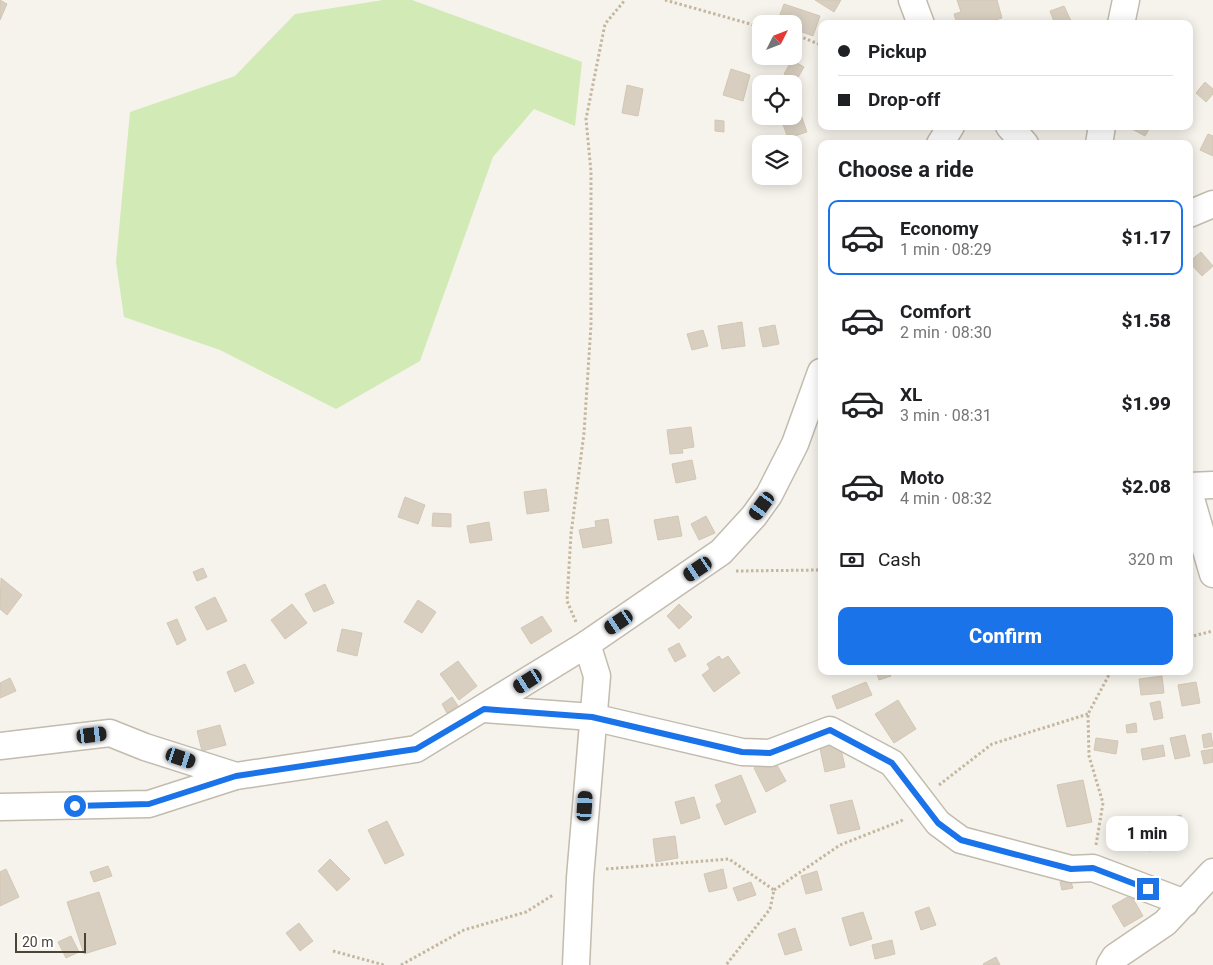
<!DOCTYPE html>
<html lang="en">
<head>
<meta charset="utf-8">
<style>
	:root { --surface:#fff; --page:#f6f6f6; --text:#202124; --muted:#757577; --line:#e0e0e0; --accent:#1a73e8 }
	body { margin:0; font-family:Roboto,sans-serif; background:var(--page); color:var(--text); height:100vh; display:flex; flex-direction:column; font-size:19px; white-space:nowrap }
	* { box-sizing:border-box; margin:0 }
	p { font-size:16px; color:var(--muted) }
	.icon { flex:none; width:28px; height:28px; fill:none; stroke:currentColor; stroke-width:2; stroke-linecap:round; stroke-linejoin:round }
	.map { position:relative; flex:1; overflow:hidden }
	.details { position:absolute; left:818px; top:140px; width:375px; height:535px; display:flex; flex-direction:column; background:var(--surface); border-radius:10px; box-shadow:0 2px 12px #0003 }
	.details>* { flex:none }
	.banner { position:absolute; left:818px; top:20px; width:375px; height:110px; border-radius:10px; box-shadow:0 2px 12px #0003; display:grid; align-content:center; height:110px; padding:0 20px; background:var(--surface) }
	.needle { width:32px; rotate:48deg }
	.controls { position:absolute; left:752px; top:15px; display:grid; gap:10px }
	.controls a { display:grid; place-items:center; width:50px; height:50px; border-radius:10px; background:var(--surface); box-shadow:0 2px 12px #0003; font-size:25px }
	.scale { position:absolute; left:15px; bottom:12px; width:71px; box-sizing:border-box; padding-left:5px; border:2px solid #4b4439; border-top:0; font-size:14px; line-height:18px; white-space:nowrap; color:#4b4439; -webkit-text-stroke:4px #fff; paint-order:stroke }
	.end { position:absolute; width:22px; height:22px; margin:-11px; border:6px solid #1a73e8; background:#fff; box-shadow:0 0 0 2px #fff }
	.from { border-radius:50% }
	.bubble { position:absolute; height:35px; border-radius:10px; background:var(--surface); box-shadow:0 2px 12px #0003; font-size:16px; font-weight:800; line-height:35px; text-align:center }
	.car { position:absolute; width:15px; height:30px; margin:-15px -8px; border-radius:6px; box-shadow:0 0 4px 1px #0007; background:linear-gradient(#222 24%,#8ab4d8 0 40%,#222 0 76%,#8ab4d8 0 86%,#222 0) }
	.banner b { display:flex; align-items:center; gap:18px; height:48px; font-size:19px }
	.banner b+b { border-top:1px solid var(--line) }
	.banner i { width:12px; height:12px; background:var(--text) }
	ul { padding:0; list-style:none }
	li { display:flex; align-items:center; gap:15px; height:75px; margin:0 10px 8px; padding:0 10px; border:2px solid transparent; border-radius:10px }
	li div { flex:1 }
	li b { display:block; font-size:19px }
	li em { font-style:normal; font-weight:800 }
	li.selected { border-color:var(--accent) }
	li>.icon { width:45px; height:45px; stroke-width:1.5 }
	h2 { padding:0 20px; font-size:22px; line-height:60px }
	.pay { display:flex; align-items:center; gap:12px; height:55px; padding:0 20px; font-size:19px }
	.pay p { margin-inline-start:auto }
	.action { display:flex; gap:10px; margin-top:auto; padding:10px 20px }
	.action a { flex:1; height:58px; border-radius:10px; background:var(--accent); color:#fff; font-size:20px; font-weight:800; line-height:58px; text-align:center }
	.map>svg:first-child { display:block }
	.green { fill:#d2eab5 }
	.building { fill:#d8cfc1; stroke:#d3c7b4 }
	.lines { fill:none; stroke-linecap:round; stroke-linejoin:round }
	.minor-casing { stroke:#c2bbae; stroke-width:29 }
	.path { stroke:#c4b79f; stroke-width:3; stroke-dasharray:2.5 2.5; stroke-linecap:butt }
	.minor { stroke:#fff; stroke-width:26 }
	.route { stroke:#1a73e8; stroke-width:6 }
</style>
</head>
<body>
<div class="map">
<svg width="1213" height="965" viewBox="0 0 1213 965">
	<rect width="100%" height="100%" fill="#f6f3ec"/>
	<path class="green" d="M383,0H412L582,62L575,126L534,109L493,157L420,361L336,409L220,350L124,317L116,262L130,112L235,76L295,14Z"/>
	<g class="building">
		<path d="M0,0L7,4L0,20Z"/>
		<path d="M815,0H841L834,12Z"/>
		<path d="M957,0H997L1002,18L981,24H957L954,14L961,12Z"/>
		<path d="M784,4L820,16L813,36L794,29V24L777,23Z"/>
		<path d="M1064,6L1071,21L1055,24L1050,11Z"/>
		<path d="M792,60L804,67L796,81L784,74Z"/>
		<path d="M731,69L750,75L743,101L723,95Z"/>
		<path d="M1205,82L1213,89V94L1206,102L1196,93Z"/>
		<path d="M627,85L643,89L638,116L622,113Z"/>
		<path d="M801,115L807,132L788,138L782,122Z"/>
		<path d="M715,120L724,121V132L715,131Z"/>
		<path d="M1134,126H1151L1145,136L1132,129Z"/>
		<path d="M1208,134L1213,136V156L1200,150Z"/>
		<path d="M1201,252L1213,266L1202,276L1189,262Z"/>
		<path d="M742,322L745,346L722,349L718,326Z"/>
		<path d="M775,325L779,344L763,347L759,328Z"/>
		<path d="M703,330L708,346L692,350L687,334Z"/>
		<path d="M691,427L694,447L682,449L683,453L670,454L667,430Z"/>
		<path d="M692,460L696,479L676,483L672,464Z"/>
		<path d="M546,489L549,511L527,514L524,492Z"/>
		<path d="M405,497L425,505L418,524L398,517Z"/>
		<path d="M433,513L451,514V527L432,526Z"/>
		<path d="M678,516L682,536L658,540L654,520Z"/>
		<path d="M706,516L715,533L699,540L691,524Z"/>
		<path d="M608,519L612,543L583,548L579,530L596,527L595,521Z"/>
		<path d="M489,522L492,540L470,543L467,526Z"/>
		<path d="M203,568L207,577L197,581L193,572Z"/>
		<path d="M1,578L22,595L7,615L0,609Z"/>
		<path d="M325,584L334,603L314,612L305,594Z"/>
		<path d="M215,597L227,621L207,630L195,607Z"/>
		<path d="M418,600L436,612L422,633L404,622Z"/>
		<path d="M292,604L307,623L285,639L271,620Z"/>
		<path d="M679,604L692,617L679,629L667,616Z"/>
		<path d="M542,616L552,631L531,644L521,628Z"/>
		<path d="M177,619L186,640L177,645L167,623Z"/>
		<path d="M342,629L362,633L357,656L337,651Z"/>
		<path d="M679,643L686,656L675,662L668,649Z"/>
		<path d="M719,656L722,660L728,656L740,673L714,692L702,675L710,669L707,664Z"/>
		<path d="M458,661L477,686L459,700L440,674Z"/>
		<path d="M245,664L254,683L235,692L227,672Z"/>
		<path d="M876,671H890L891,676L879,680Z"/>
		<path d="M1162,676L1164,693L1141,695L1139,679Z"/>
		<path d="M10,678L16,691L0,698V683Z"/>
		<path d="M866,682L872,695L837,709L832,696Z"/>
		<path d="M1196,682L1200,703L1182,706L1178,685Z"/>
		<path d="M452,697L458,706L447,713L442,704Z"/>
		<path d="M898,700L916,729L894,743L875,714Z"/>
		<path d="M1160,701L1163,718L1154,720L1150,703Z"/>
		<path d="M1136,723L1137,732L1127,733L1126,725Z"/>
		<path d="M220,725L226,745L202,751L197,731Z"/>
		<path d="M1211,733L1213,746L1204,748L1202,735Z"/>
		<path d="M1185,735L1190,756L1175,759L1170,738Z"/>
		<path d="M1096,738L1118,741L1116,754L1094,750Z"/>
		<path d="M839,740L845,767L825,772L819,744Z"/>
		<path d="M1163,745L1165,756L1143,760L1141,749Z"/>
		<path d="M1213,749V762L1204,764L1201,751Z"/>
		<path d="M773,758L786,781L766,792L754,768Z"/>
		<path d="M741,775L756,812L725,825L716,805L722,802L715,785Z"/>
		<path d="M1083,780L1092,822L1067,827L1057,785Z"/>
		<path d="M694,797L700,818L681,824L675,802Z"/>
		<path d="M852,800L860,829L838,834L830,805Z"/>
		<path d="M1181,815L1186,835L1165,840L1159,821Z"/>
		<path d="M387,821L404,855L385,864L368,830Z"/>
		<path d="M1157,834L1159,849L1149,851L1146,836Z"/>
		<path d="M675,836L678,858L656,862L653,839Z"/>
		<path d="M330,859L350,879L337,891L318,871Z"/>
		<path d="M108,866L112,876L94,882L90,872Z"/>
		<path d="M6,869L19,897L0,906V872Z"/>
		<path d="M723,869L727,888L709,892L704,874Z"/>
		<path d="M817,871L822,890L806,894L801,876Z"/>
		<path d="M1070,879L1073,888L1062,890L1060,882Z"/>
		<path d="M751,882L756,895L738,901L733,888Z"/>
		<path d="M99,892L116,944L84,954L67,902Z"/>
		<path d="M1131,895L1143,916L1124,927L1112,906Z"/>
		<path d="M929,907L936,925L921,930L915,912Z"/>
		<path d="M863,912L872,939L850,946L842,918Z"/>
		<path d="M299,923L313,941L300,951L286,933Z"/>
		<path d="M795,928L802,950L785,955L778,934Z"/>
		<path d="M71,936L79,952L66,958L58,942Z"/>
		<path d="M892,940L895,954L875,959L872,945Z"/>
		<path d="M996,957L1000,965H984L983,964Z"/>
	</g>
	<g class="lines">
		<defs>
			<g id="minor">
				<path d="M912,0L921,24"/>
				<path d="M1121,24L1126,0"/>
				<path d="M1009,126L1025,144"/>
				<path d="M940,144L951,126"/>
				<path d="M1099,144L1102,126"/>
				<path d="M1189,214L1213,204"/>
				<path d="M1189,486L1213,485"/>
				<path d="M1189,492L1213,574"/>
				<path d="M484,709L592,717L742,752L770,753L830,730L892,763L938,823L961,840L1071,869L1093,868L1185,903"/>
				<path d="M0,746L110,733L145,747L236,776L416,749L587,644L721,552L754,516L769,495L795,444L821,372"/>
				<path d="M0,807L149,804L236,776"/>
				<path d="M576,965L580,878L597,676L587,644"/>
				<path d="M1110,965L1115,957L1165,923L1213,872"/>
			</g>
		</defs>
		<use href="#minor" class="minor-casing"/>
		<g class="path">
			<path d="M665,0L761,27"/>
			<path d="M794,34L821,45"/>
			<path d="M736,571L821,570"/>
			<path d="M576,622L567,601L571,534L584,433L591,325V172L586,119L605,24L625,0"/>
			<path d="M1189,637L1213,631"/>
			<path d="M939,785L992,744L1088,714"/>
			<path d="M1096,845L1103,803L1089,756L1088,714L1111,671"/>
			<path d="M606,869L729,859L774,890L770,909L726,965"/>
			<path d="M774,890L840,845L901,821L904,818"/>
			<path d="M333,951L384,965"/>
			<path d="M401,965L464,930L526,912L553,895"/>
		</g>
		<use href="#minor" class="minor"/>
	</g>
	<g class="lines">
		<path class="route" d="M75,806L149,804L236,776L416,749L484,709L592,717L742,752L770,753L830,730L892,763L938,823L961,840L1071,869L1093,868L1148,889"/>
	</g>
</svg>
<div class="controls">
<a><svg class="needle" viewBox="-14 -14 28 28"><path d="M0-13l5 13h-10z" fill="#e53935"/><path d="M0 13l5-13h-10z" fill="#757577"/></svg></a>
<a><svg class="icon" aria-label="locate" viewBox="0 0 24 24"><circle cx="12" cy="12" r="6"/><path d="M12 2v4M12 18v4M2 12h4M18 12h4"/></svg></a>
<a><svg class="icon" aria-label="layers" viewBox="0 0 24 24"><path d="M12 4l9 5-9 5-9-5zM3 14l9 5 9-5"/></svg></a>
</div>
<div class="scale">20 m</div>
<i class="end from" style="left:75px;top:806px"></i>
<i class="end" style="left:1148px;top:889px"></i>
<div class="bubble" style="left:1106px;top:816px;width:82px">1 min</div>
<i class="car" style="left:762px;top:506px;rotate:216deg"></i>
<i class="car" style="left:698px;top:569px;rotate:236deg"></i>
<i class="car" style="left:619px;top:622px;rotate:236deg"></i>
<i class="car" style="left:528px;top:681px;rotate:238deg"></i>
<i class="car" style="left:92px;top:735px;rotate:83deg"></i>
<i class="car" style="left:181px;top:758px;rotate:108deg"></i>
<i class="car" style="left:585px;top:806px;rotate:4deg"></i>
<div class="banner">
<b><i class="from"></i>Pickup</b>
<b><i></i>Drop-off</b>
</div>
<section class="details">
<h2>Choose a ride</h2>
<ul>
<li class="selected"><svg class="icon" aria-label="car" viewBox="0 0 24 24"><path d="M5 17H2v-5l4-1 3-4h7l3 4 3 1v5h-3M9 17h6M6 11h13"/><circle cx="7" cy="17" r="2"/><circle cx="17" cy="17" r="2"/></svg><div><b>Economy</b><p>1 min · 08:29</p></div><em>$1.17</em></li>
<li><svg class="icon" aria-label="car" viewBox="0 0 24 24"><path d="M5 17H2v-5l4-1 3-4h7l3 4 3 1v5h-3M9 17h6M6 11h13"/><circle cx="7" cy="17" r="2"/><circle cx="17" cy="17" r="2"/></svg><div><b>Comfort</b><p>2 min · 08:30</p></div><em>$1.58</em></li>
<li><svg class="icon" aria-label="car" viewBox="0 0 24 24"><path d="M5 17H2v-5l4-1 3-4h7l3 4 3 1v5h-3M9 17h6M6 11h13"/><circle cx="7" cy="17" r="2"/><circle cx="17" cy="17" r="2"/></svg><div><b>XL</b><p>3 min · 08:31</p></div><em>$1.99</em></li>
<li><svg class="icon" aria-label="car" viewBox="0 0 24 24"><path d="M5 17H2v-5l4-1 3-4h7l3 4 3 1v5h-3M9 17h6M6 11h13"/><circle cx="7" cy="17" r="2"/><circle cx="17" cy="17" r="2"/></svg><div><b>Moto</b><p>4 min · 08:32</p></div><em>$2.08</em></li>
</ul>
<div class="pay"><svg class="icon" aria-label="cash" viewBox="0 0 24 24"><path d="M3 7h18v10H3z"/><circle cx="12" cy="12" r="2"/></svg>Cash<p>320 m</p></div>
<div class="action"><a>Confirm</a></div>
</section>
</div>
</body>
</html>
